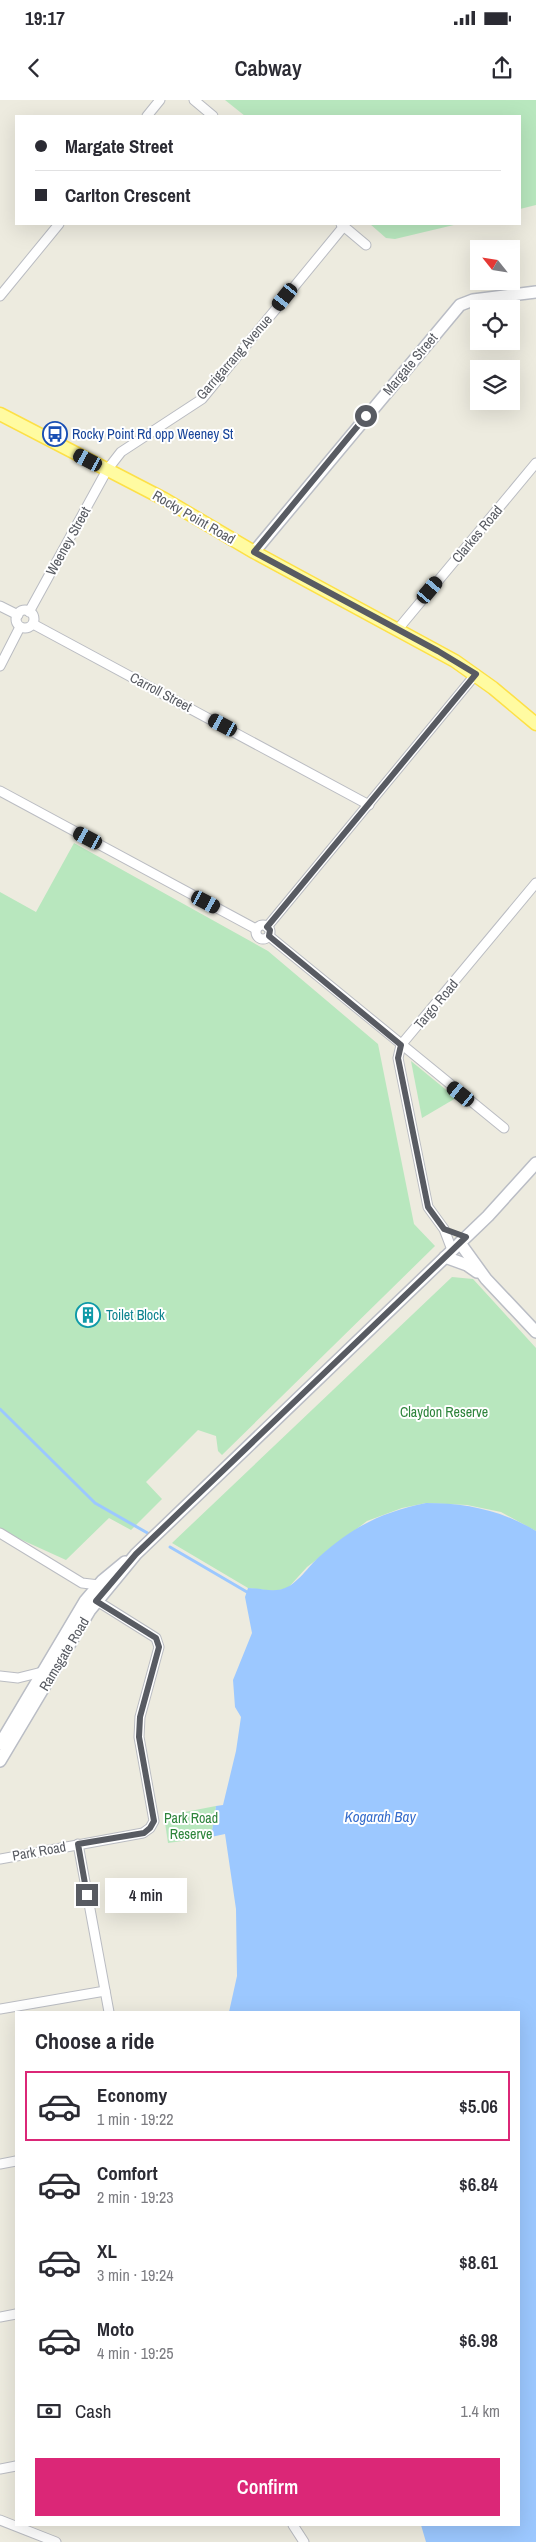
<!DOCTYPE html>
<html lang="en">
<head>
<meta charset="utf-8">
<style>
	:root { --surface:#fff; --page:#f7f7f7; --text:#2b2b33; --muted:#7c7c81; --line:#e1e1e2; --accent:#db2777 }
	body { margin:0; font-family:"Archivo Narrow",sans-serif; background:var(--page); color:var(--text); height:100vh; display:flex; flex-direction:column; font-size:19px; white-space:nowrap }
	* { box-sizing:border-box; margin:0 }
	p { font-size:16px; color:var(--muted) }
	.icon { flex:none; width:28px; height:28px; fill:none; stroke:currentColor; stroke-width:2; stroke-linecap:round; stroke-linejoin:round }
	.map { position:relative; flex:1; overflow:hidden }
	.sheet { position:absolute; left:15px; top:1911px; width:505px; height:515px; display:flex; flex-direction:column; background:var(--surface); border-radius:0px; box-shadow:0 5px 20px #0002 }
	.sheet>* { flex:none }
	.banner { position:absolute; left:15px; top:15px; width:506px; height:110px; border-radius:0px; box-shadow:0 5px 20px #0002; display:grid; align-content:center; height:110px; padding:0 20px; background:var(--surface) }
	.needle { width:32px; rotate:300deg }
	.buttons { position:absolute; left:470px; top:140px; display:grid; gap:10px }
	.buttons a { display:grid; place-items:center; width:50px; height:50px; border-radius:0px; background:var(--surface); box-shadow:0 5px 20px #0002; font-size:25px }
	.end { position:absolute; width:22px; height:22px; margin:-11px; border:6px solid #585b62; background:#fff; box-shadow:0 0 0 2px #fff }
	.from { border-radius:50% }
	.bubble { position:absolute; height:35px; border-radius:0px; background:var(--surface); box-shadow:0 5px 20px #0002; font-size:16px; font-weight:600; line-height:35px; text-align:center }
	.car { position:absolute; width:15px; height:30px; margin:-15px -8px; border-radius:6px; box-shadow:0 0 4px 1px #0007; background:linear-gradient(#222 24%,#8ab4d8 0 40%,#222 0 76%,#8ab4d8 0 86%,#222 0) }
	.banner b { display:flex; align-items:center; gap:18px; height:48px; font-size:19px }
	.banner b+b { border-top:1px solid var(--line) }
	.banner i { width:12px; height:12px; background:var(--text) }
	ul { padding:0; list-style:none }
	li { display:flex; align-items:center; gap:15px; height:70px; margin:0 10px 8px; padding:0 10px; border:2px solid transparent; border-radius:0px }
	li div { flex:1 }
	li b { display:block; font-size:19px }
	li em { font-style:normal; font-weight:600 }
	li.on { border-color:var(--accent) }
	li>.icon { width:45px; height:45px; stroke-width:1.5 }
	h2 { padding:0 20px; font-size:22px; line-height:60px }
	.pay { display:flex; align-items:center; gap:12px; height:55px; padding:0 20px; font-size:19px }
	.pay p { margin-inline-start:auto }
	.primary-button { display:flex; gap:10px; margin-top:auto; padding:10px 20px }
	.primary-button a { flex:1; height:58px; border-radius:0px; background:var(--accent); color:#fff; font-size:20px; font-weight:600; line-height:58px; text-align:center }
	.status { display:flex; justify-content:space-between; align-items:center; height:35px; padding:0 25px; background:var(--surface); direction:ltr }
	.status svg { height:14px; fill:currentColor }
	header { display:flex; justify-content:space-between; align-items:center; height:65px; padding:0 20px; background:var(--surface); font-size:22px; font-weight:600 }
	.map>svg:first-child { display:block }
	.green { fill:#b8e7be }
	.water { fill:#9cc8ff }
	.lines { fill:none; stroke-linecap:round; stroke-linejoin:round }
	.stream { stroke:#9cc8ff; stroke-width:3 }
	.street-casing { stroke:#babcc2; stroke-width:11 }
	.secondary-casing { stroke:#babdc5; stroke-width:14 }
	.primary-casing { stroke:#fde047; stroke-width:15 }
	.street { stroke:#fff; stroke-width:9 }
	.secondary { stroke:#fff; stroke-width:11 }
	.primary { stroke:#fffba1; stroke-width:12 }
	.route { stroke:#585b62; stroke-width:6 }
	.labels { text-anchor:middle; stroke-width:4; stroke-linejoin:round; paint-order:stroke }
	.street-label { font-size:14px; fill:#585b62; stroke:#fff }
	.transit-label { font-size:14px; fill:#164399; stroke:#fff; text-anchor:start }
	.culture-label { font-size:14px; fill:#0d838f; stroke:#fff; text-anchor:start }
	.park-label { font-size:14px; fill:#2d843b; stroke:#fff }
	.water-label { font-size:15px; font-style:italic; fill:#366dcc; stroke:#fff }
</style>
</head>
<body>
<div class="status"><b>19:17</b><svg viewBox="0 0 49 12"><path d="M0 12V9h3v3zM5 12V6h3v6zM10 12V3h3v9zM15 12V0h3v12zM26 1h20v11H26zM47 4h2v5h-2z"/></svg></div>
<header><svg class="icon" aria-label="back" viewBox="0 0 24 24"><path d="M15 5l-7 7 7 7"/></svg>Cabway<svg class="icon" aria-label="share" viewBox="0 0 24 24"><path d="M12 15V3M7 8l5-5 5 5M5 13v7h14v-7"/></svg></header>
<div class="map">
<svg width="536" height="2442" viewBox="0 0 536 2442">
	<rect width="100%" height="100%" fill="#edebdf"/>
	<g class="green">
		<path d="M225,0H536V105L520,109V16H245Z"/>
		<path d="M370,124H458L395,139L386,138Z"/>
		<path d="M74,743L268,851L378,944L414,1124L435,1146L222,1355L218,1351L216,1336L198,1330L146,1382L162,1399L131,1430L109,1418L66,1460L0,1430V792L36,812Z"/>
		<path d="M411,961L456,998L422,1018Z"/>
		<path d="M452,1177L473,1179L536,1248V1431L501,1412L467,1405L426,1403L402,1408L367,1421L307,1467L288,1488L275,1491L248,1488L172,1443Z"/>
		<path d="M216,1706L211,1737L168,1743L164,1716Z"/>
	</g>
	<path class="water" d="M426,1403C466,1403 501,1410 536,1431V2442H426L421,2425H519V1912H229L237,1876L236,1809L225,1734L211,1737L216,1706L223,1705L236,1651L241,1617L235,1607L233,1580L252,1533L245,1497L248,1488C260,1488 274,1493 285,1488C297,1484 309,1466 319,1457C352,1427 382,1412 426,1403Z"/>
	<g class="lines">
		<g class="stream">
			<path d="M0,1309L95,1403L151,1435"/>
			<path d="M170,1447L247,1492"/>
		</g>
		<defs>
			<g id="street">
				<path d="M194,0L213,16"/>
				<path d="M147,16L160,0"/>
				<path d="M341,124L366,145"/>
				<path d="M0,196L59,124"/>
				<path d="M0,506L18,515"/>
				<circle cx="25" cy="519" r="9"/>
				<path d="M29,512L107,370L121,352L202,299L344,126"/>
				<path d="M33,524L369,705"/>
				<path d="M398,529L536,363"/>
				<path d="M0,566L20,527"/>
				<path d="M0,691L256,829"/>
				<circle cx="263" cy="832" r="7"/>
				<path d="M267,827L476,574"/>
				<path d="M269,836L504,1028"/>
				<path d="M452,1150L444,1129L428,1107L398,958L401,945L536,783"/>
				<path d="M0,1433L82,1483L99,1485"/>
				<path d="M0,1576L18,1578L42,1572"/>
				<path d="M78,1744L109,1912"/>
				<path d="M0,1759L143,1733L150,1728L154,1721L139,1637L140,1617L159,1547L156,1538L97,1501"/>
				<path d="M0,1909L105,1891"/>
				<path d="M0,2064L16,2061"/>
				<path d="M0,2217L16,2214"/>
				<path d="M0,2369L16,2366"/>
				<path d="M0,2420L56,2442"/>
				<path d="M293,2425L304,2442"/>
			</g>
			<g id="secondary">
				<path d="M254,452L460,205L473,200L536,192"/>
				<path d="M460,1143L486,1179L536,1232"/>
				<path d="M445,1157L467,1165L477,1172"/>
				<path d="M0,1644L85,1501L102,1481L125,1462"/>
				<path d="M0,1661L90,1510L136,1454L488,1116L536,1063"/>
			</g>
			<path id="primary" d="M0,314L164,399L254,452L455,561L493,588L536,624"/>
		</defs>
		<use href="#street" class="street-casing"/>
		<use href="#secondary" class="secondary-casing"/>
		<use href="#primary" class="primary-casing"/>
		<use href="#street" class="street"/>
		<use href="#secondary" class="secondary"/>
		<use href="#primary" class="primary"/>
	</g>
	<g class="lines">
		<path class="route" d="M87,1795L78,1744L144,1733L150,1728L154,1721L139,1637L140,1617L159,1547L156,1538L96,1501L136,1454L466,1137L444,1129L428,1107L398,958L401,945L269,836L270,830L267,827L476,574L438,551L254,452L366,316"/>
	</g>
	<defs>
		<symbol id="bus-ring" viewBox="-11 -11 22 22"><circle r="9.5" fill="#fff" stroke="#1a4fb4" stroke-width="1.5"/><path d="M-5-6H5V4H4V6H2V4H-2V6H-4V4H-5ZM-3.5-4V0h7V-4ZM-3.5 1.2v1.5H-2V1.2ZM2 1.2v1.5H3.5V1.2Z" fill="#1a4fb4"/></symbol>
		<symbol id="building-ring" viewBox="-11 -11 22 22"><circle r="9.5" fill="#fff" stroke="#0f9aa8" stroke-width="1.5"/><path d="M-4-6H4V6H1V3H-1V6H-4ZM-2.5-4.3h1.7v1.8h-1.7ZM.8-4.3h1.7v1.8H.8ZM-2.5-1h1.7V.8h-1.7ZM.8-1h1.7V.8H.8Z" fill="#0f9aa8"/></symbol>
	</defs>
	<g fill-rule="evenodd">
		<use href="#bus-ring" x="41" y="320" width="28" height="28"/>
		<use href="#building-ring" x="74" y="1201" width="28" height="28"/>
	</g>
	<g class="labels">
		<g class="street-label">
			<text transform="translate(234 257) rotate(-49)" y="5">Garrigarrang Avenue</text>
			<text transform="translate(410 264) rotate(-50)" y="5">Margate Street</text>
			<text transform="translate(194 417) rotate(30)" y="5">Rocky Point Road</text>
			<text transform="translate(477 434) rotate(-50)" y="5">Clarkes Road</text>
			<text transform="translate(68 441) rotate(-61)" y="5">Weeney Street</text>
			<text transform="translate(161 592) rotate(28)" y="5">Carroll Street</text>
			<text transform="translate(436 904) rotate(-50)" y="5">Targo Road</text>
			<text transform="translate(64 1554) rotate(-59)" y="5">Ramsgate Road</text>
			<text transform="translate(39 1751) rotate(-10)" y="5">Park Road</text>
		</g>
		<g class="transit-label">
			<text x="72" y="339">Rocky Point Rd opp Weeney St</text>
		</g>
		<g class="culture-label">
			<text x="106" y="1220">Toilet Block</text>
		</g>
		<g class="park-label">
			<text x="444" y="1317">Claydon Reserve</text>
			<text x="191" y="1723">Park Road<tspan x="191" dy="16">Reserve</tspan></text>
		</g>
		<g class="water-label">
			<text x="380" y="1722">Kogarah Bay</text>
		</g>
	</g>
</svg>
<div class="buttons">
<a><svg class="needle" viewBox="-14 -14 28 28"><path d="M0-13l5 13h-10z" fill="#e53935"/><path d="M0 13l5-13h-10z" fill="#7c7c81"/></svg></a>
<a><svg class="icon" aria-label="locate" viewBox="0 0 24 24"><circle cx="12" cy="12" r="6"/><path d="M12 2v4M12 18v4M2 12h4M18 12h4"/></svg></a>
<a><svg class="icon" aria-label="layers" viewBox="0 0 24 24"><path d="M12 4l9 5-9 5-9-5zM3 14l9 5 9-5"/></svg></a>
</div>
<i class="end from" style="left:366px;top:316px"></i>
<i class="end" style="left:87px;top:1795px"></i>
<div class="bubble" style="left:105px;top:1778px;width:82px">4 min</div>
<i class="car" style="left:285px;top:197px;rotate:219deg"></i>
<i class="car" style="left:88px;top:360px;rotate:298deg"></i>
<i class="car" style="left:430px;top:490px;rotate:40deg"></i>
<i class="car" style="left:223px;top:625px;rotate:298deg"></i>
<i class="car" style="left:88px;top:738px;rotate:298deg"></i>
<i class="car" style="left:206px;top:802px;rotate:118deg"></i>
<i class="car" style="left:461px;top:994px;rotate:309deg"></i>
<div class="banner">
<b><i class="from"></i>Margate Street</b>
<b><i></i>Carlton Crescent</b>
</div>
<section class="sheet">
<h2>Choose a ride</h2>
<ul>
<li class="on"><svg class="icon" aria-label="car" viewBox="0 0 24 24"><path d="M5 17H2v-5l4-1 3-4h7l3 4 3 1v5h-3M9 17h6M6 11h13"/><circle cx="7" cy="17" r="2"/><circle cx="17" cy="17" r="2"/></svg><div><b>Economy</b><p>1 min · 19:22</p></div><em>$5.06</em></li>
<li><svg class="icon" aria-label="car" viewBox="0 0 24 24"><path d="M5 17H2v-5l4-1 3-4h7l3 4 3 1v5h-3M9 17h6M6 11h13"/><circle cx="7" cy="17" r="2"/><circle cx="17" cy="17" r="2"/></svg><div><b>Comfort</b><p>2 min · 19:23</p></div><em>$6.84</em></li>
<li><svg class="icon" aria-label="car" viewBox="0 0 24 24"><path d="M5 17H2v-5l4-1 3-4h7l3 4 3 1v5h-3M9 17h6M6 11h13"/><circle cx="7" cy="17" r="2"/><circle cx="17" cy="17" r="2"/></svg><div><b>XL</b><p>3 min · 19:24</p></div><em>$8.61</em></li>
<li><svg class="icon" aria-label="car" viewBox="0 0 24 24"><path d="M5 17H2v-5l4-1 3-4h7l3 4 3 1v5h-3M9 17h6M6 11h13"/><circle cx="7" cy="17" r="2"/><circle cx="17" cy="17" r="2"/></svg><div><b>Moto</b><p>4 min · 19:25</p></div><em>$6.98</em></li>
</ul>
<div class="pay"><svg class="icon" aria-label="cash" viewBox="0 0 24 24"><path d="M3 7h18v10H3z"/><circle cx="12" cy="12" r="2"/></svg>Cash<p>1.4 km</p></div>
<div class="primary-button"><a>Confirm</a></div>
</section>
</div>
</body>
</html>
